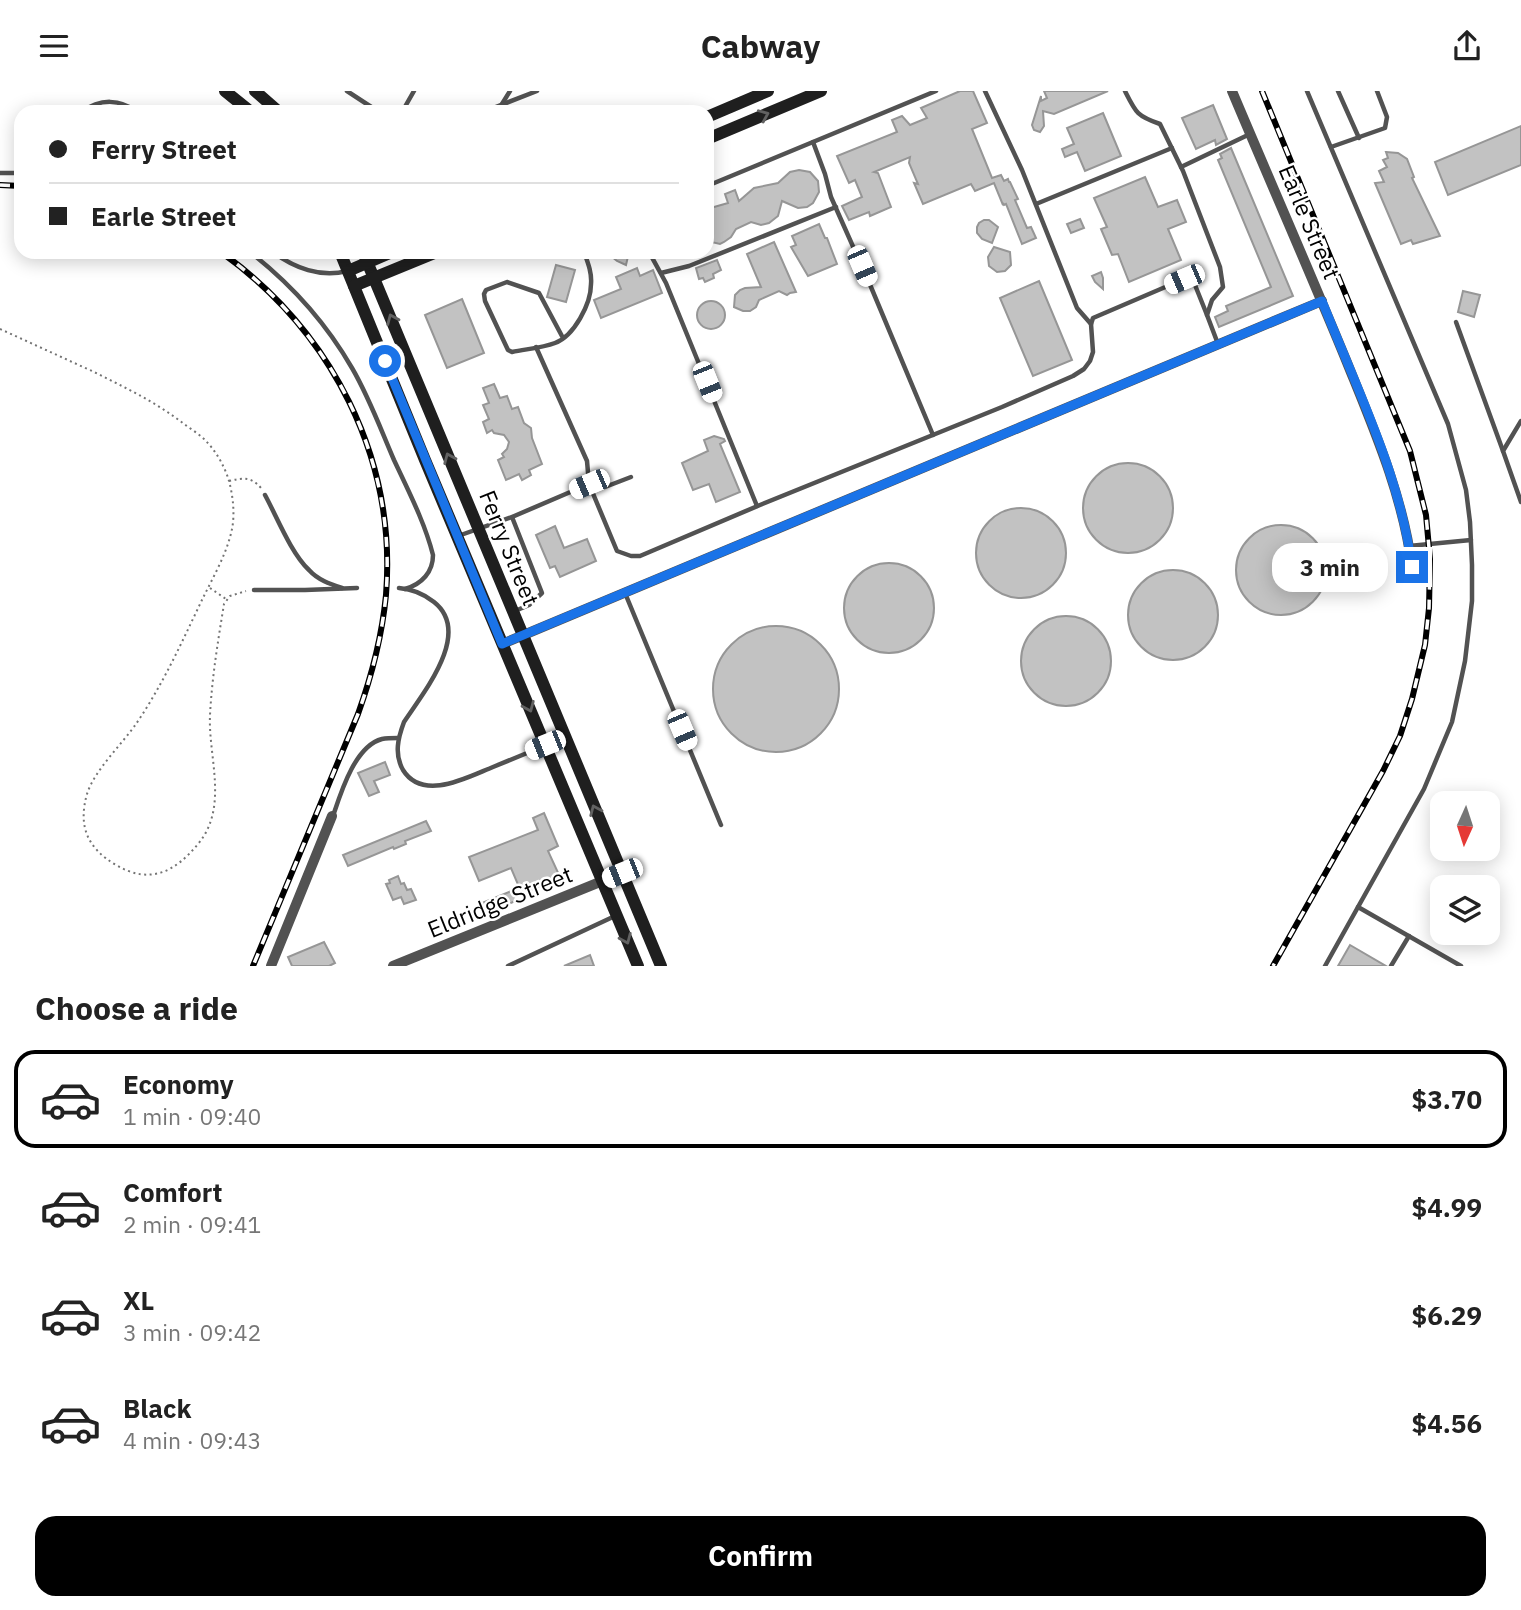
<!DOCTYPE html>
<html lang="en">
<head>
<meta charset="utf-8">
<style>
	:root { --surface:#fff; --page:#f2f2f2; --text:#222; --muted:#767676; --line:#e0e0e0; --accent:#000 }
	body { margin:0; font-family:"IBM Plex Sans",sans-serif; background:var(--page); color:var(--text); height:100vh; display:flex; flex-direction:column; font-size:26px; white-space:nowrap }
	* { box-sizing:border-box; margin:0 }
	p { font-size:23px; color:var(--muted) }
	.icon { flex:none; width:38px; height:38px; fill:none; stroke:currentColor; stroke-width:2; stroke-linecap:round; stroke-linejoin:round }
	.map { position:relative; height:875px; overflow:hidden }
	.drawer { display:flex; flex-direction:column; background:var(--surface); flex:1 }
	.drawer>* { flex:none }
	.guide { position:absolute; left:14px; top:14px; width:700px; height:154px; border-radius:21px; box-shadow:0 4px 18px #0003; display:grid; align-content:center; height:154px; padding:0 35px; background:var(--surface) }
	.needle { width:46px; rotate:183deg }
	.fabs { position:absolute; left:1430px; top:700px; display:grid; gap:14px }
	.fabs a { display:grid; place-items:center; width:70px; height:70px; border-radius:14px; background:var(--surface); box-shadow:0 4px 18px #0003; font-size:35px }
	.end { position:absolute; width:32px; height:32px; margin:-16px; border:9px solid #1a73e8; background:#fff; box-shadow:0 0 0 4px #fff }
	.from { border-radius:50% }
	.bubble { position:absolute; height:49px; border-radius:21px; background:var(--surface); box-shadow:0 4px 18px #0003; font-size:23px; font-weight:700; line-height:49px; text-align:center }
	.car { position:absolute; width:21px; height:42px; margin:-21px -10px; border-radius:9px; box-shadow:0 0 5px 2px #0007; background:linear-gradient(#fff 24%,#345 0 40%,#fff 0 76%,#345 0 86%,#fff 0) }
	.guide b { display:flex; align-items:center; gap:24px; height:66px; font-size:26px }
	.guide b+b { border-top:2px solid var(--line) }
	.guide i { width:18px; height:18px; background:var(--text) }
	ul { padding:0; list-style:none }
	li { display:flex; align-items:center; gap:21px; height:98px; margin:0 14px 10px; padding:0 21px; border:4px solid transparent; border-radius:21px }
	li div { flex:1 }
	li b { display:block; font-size:26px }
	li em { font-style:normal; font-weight:700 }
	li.active { border-color:var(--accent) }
	li>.icon { width:63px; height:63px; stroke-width:1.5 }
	h2 { padding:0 35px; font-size:32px; line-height:84px }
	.cta { display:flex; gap:14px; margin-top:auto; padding:14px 35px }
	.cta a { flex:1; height:80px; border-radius:21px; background:var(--accent); color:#fff; font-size:28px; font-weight:700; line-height:80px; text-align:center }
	header { display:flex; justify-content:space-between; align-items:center; height:91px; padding:0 35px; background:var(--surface); font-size:32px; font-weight:700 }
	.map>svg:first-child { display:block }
	.building { fill:#c2c2c2; stroke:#969696; stroke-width:2 }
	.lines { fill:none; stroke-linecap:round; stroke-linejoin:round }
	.path { stroke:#747474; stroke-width:2; stroke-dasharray:2 3.5; stroke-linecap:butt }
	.lane { stroke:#525252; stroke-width:4.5 }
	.street { stroke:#525252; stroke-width:10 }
	.secondary { stroke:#1f1f1f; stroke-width:12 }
	.rail-casing { stroke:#000; stroke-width:6 }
	.rail { stroke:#fff; stroke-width:3.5; stroke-dasharray:10; stroke-linecap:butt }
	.oneway { stroke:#626262 }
	.route { stroke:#1a73e8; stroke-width:9 }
	.labels { text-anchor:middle; stroke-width:5; stroke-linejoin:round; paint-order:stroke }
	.street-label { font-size:23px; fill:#000; stroke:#fff }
</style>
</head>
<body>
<header><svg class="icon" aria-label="menu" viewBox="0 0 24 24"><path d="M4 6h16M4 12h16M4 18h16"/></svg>Cabway<svg class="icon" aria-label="share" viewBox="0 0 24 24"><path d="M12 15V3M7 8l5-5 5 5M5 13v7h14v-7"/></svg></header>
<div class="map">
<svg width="1521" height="875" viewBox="0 0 1521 875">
	<rect width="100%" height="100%" fill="#fff"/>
	<g class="building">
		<path d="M960,0H973L987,32L972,38L992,87L1001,84L1004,90L1008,88L1009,91H1010L1018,108L1015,109L1027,137L1031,136L1036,147L1022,153L1006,113L1004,114L1003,112V114L994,92L975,100L971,93L923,113L914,92L918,93L909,72L910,66L874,81L878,82L891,116L870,125L869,121L849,129L842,115L862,106L855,89L849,92L837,65L897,41L892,29L902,25L910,34L927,27L921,17Z"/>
		<path d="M1044,0H1108L1054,23L1043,20L1044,35L1040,41L1034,39L1032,34L1041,5V10L1047,7Z"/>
		<path d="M1213,14L1227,48L1216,54L1215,49L1196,58L1182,27Z"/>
		<path d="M1103,22L1121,65L1085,80L1077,61L1065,66L1062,58L1074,53L1067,37Z"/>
		<path d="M1521,35V74L1448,104L1435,71Z"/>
		<path d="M1231,57L1293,205L1219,236L1215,226L1228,220L1226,215L1271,196L1218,69L1222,67L1220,63Z"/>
		<path d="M1386,61L1398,62L1407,68L1414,86L1412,87L1440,145L1413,153L1411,149L1401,153L1375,92L1384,91L1379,80L1387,76L1383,69L1388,67Z"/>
		<path d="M799,79L810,81L818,90L819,101L813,112L807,116L798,117L782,110L778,125L769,132L761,134L751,131L736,138L731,146L724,151L720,153L707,150V118L728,112L725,103L735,99L739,110L754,97L778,92L790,81Z"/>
		<path d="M1145,86L1158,116L1177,109L1186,131L1168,138L1181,169L1129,191L1118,163L1112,164L1101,138L1107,136L1094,107Z"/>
		<path d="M1080,128L1084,137L1071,142L1067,133Z"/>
		<path d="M989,129L998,136L992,152L982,148L977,142V136L979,132L984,129Z"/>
		<path d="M819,133L825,147H827L837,173L808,185L791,156L796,154L792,145Z"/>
		<path d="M774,151L796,201L790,202L787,204L779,200L759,209L756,216L750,220H743L734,216L735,204L740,199L745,197L761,196L747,163Z"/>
		<path d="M994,156L1010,161L1011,174L1005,180L997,181L989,175L988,166Z"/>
		<path d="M606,161H629L626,174L617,170Z"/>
		<path d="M717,169L721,179L713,183L714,187L705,191L703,187L699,188L696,177Z"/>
		<path d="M556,174L575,179L566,211L547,206Z"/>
		<path d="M637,177L640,185L653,179L662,202L601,227L594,209L621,198L616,186Z"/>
		<path d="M1101,181L1103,187V198L1095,191L1092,185Z"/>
		<path d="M1039,190L1072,269L1033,285L1000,207Z"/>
		<path d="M1463,200L1480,204L1474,226L1458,221Z"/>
		<path d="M462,208L484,262L447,277L425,224Z"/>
		<circle cx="711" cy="224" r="14"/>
		<path d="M494,293L500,307L507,305L512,318L518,316L524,332L531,337L532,347L542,373L529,379L531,384L522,389L519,383L506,389L498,369L504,366L502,363L507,358L509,351L504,344L494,342L492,339L487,342L483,331L489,328L483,314L489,312L483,297Z"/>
		<path d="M714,345L724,348L725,350L720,353L740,401L716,411L709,393L693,399L682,372L708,360L704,349Z"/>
		<circle cx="1128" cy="417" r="45"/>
		<circle cx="1021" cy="462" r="45"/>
		<circle cx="1281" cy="479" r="45"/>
		<path d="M555,435L564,457L587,448L596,470L560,486L555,475L550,477L536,444Z"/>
		<circle cx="889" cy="517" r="45"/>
		<circle cx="1173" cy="524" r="45"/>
		<circle cx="1066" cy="570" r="45"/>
		<circle cx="776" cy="598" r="63"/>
		<path d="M385,671L390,684L374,690L379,701L369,705L358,682Z"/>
		<path d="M544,722L558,755L548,760L560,786L522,803L511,777L479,790L469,766L538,739L533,727Z"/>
		<path d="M426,730L431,740L405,750L406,753L394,758L393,756L348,775L343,764Z"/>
		<path d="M398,785L401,793L404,792L407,799L411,798L416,809L404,813L401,806L393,809L386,793L390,792L389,789Z"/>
		<path d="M514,799L518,809L487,822L482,812Z"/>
		<path d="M324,851L335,872L329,875H292L288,866Z"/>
		<path d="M1350,854L1386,875H1338Z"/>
		<path d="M590,864L594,875H564Z"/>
	</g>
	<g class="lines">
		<g class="path">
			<path d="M0,238C31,252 61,266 92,280C124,296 156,311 184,333C191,338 199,343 205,349C216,360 225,376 229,390C233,405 235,423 232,438C227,463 212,488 201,511C181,553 162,595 136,633C122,653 94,680 87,703C78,735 87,757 116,774C150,794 175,781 198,753C229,716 208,666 210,624C212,586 218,550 224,513L230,505L246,500"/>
			<path d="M229,390C242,387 251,385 261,397"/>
			<path d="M210,497L226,508"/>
		</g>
		<g class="lane">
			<path d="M347,0L379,21"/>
			<path d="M985,0L1022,79L1077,217L1091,233"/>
			<path d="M1125,0C1136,22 1137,25 1160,33L1183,80L1220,176L1223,196L1212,209L1207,224L1218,253"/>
			<path d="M1307,0L1448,333L1466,399L1470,431L1472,474V510L1465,570L1452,631L1424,698L1325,875"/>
			<path d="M1338,0L1359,47"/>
			<path d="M502,13L510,0"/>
			<path d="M82,21C100,7 120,8 138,21"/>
			<path d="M402,21L414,0"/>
			<path d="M483,21L537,0"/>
			<path d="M813,51L825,83L831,106L871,196L933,344"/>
			<path d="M1331,56L1385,37L1387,26L1377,0"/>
			<path d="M1181,76L1250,43"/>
			<path d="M0,82H21"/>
			<path d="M707,95L936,0"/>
			<path d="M1036,113L1172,57"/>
			<path d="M250,161C291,193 326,232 352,277C369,306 381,339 394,369C408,399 425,432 433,464C433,481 422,493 405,498"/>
			<path d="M273,161C294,177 321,187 347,180"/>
			<path d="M649,161L666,192L757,415"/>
			<path d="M661,182L689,175L836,116"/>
			<path d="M1456,231L1503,360"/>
			<path d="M563,247L539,202L507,191L486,199L484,203L485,210L508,259L512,261C526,258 542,257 555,252C574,245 591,213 591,193C592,182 588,172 584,161"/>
			<path d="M1521,330L1503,360L1521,411"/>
			<path d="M589,393L617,460L631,465H640L760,414L1002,316L1073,285L1084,278L1090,270L1093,261L1091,233L1093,227L1184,188L1192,190L1195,194L1207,224"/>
			<path d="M590,393L605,396L631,386"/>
			<path d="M265,404C277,426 291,462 309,479C318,489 330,493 342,497"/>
			<path d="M512,426L542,502L529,514L515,520"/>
			<path d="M458,445L512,426L589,393L587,370L536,256"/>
			<path d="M1409,455L1471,449"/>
			<path d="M399,497C412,498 424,503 434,511C473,542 423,602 404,631C398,647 394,663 403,679C423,711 468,686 493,676C510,669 527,662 544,655"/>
			<path d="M254,499H305L357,497"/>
			<path d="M625,502L721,734"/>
			<path d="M333,725C341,701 355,655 382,648C387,647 393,647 398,647"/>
			<path d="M1358,816L1461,875"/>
			<path d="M508,875L615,825"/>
			<path d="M1391,875L1409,845"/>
		</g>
		<g class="street">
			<path d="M1232,0C1270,90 1309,179 1346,269C1373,336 1403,404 1412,476"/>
			<path d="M502,553L1322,210"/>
			<path d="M271,875L332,725"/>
			<path d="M393,875L622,782"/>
		</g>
		<g class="secondary">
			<path d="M225,0L251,21"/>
			<path d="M255,0L279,21"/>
			<path d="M707,26L768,0"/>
			<path d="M707,48L821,0"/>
			<path d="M340,161L425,369L638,875"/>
			<path d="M363,161L661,875"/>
			<path d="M348,180L392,161"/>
			<path d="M354,195L437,161"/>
		</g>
		<defs>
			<g id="rail">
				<path d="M1262,0L1410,360L1426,424L1430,468L1429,517L1425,554L1412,608L1400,645L1383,680L1273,875"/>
				<path d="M0,94L21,95"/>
				<path d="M221,161C331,240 397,366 386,504C382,545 372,584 358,623L253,875"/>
			</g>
		</defs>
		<use href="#rail" class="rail-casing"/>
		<use href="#rail" class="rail"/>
	</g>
	<defs><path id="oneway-chevron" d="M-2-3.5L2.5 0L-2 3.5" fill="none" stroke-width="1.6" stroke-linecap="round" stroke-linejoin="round" transform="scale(1.75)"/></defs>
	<g class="oneway">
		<use href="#oneway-chevron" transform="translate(764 24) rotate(-23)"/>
		<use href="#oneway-chevron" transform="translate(392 228) rotate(-113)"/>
		<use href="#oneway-chevron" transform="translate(449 367) rotate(-113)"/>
		<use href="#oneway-chevron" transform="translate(529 616) rotate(67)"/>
		<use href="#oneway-chevron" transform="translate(595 719) rotate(-113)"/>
		<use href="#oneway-chevron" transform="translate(626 848) rotate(67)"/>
	</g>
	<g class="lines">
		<path class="route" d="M385,270L502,553L1322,210C1356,296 1400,383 1412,476"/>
	</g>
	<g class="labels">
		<g class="street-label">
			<text transform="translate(1309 131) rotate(67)" y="8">Earle Street</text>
			<text transform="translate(509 457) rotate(68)" y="8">Ferry Street</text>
			<text transform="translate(500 811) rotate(-22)" y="8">Eldridge Street</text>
		</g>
	</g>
</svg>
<div class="fabs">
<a><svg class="needle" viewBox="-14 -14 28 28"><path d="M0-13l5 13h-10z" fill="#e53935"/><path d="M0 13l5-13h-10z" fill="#767676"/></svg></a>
<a><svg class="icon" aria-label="layers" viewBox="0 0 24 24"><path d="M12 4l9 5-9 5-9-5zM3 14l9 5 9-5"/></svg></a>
</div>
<i class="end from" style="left:385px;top:270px"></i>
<i class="end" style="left:1412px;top:476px"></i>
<div class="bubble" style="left:1272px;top:452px;width:116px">3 min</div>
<i class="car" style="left:862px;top:175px;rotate:157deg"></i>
<i class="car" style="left:1184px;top:188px;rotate:247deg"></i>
<i class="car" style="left:707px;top:291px;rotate:158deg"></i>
<i class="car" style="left:589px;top:393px;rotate:247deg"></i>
<i class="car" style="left:682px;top:639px;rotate:157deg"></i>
<i class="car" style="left:545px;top:654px;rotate:248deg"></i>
<i class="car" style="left:622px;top:782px;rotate:248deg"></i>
<div class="guide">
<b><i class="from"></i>Ferry Street</b>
<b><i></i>Earle Street</b>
</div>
</div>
<section class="drawer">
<h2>Choose a ride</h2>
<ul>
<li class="active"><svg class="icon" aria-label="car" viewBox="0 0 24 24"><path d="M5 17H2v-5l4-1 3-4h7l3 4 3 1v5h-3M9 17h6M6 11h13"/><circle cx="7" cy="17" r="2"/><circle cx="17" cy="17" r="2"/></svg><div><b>Economy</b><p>1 min · 09:40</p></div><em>$3.70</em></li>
<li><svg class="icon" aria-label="car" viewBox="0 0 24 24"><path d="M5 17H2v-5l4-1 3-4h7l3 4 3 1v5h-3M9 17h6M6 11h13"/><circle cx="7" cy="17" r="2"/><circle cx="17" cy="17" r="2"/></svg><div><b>Comfort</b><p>2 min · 09:41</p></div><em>$4.99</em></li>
<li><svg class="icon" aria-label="car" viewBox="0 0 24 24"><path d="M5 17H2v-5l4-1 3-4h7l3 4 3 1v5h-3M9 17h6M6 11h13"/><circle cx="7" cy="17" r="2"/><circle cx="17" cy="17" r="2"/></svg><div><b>XL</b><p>3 min · 09:42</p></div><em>$6.29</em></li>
<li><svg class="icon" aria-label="car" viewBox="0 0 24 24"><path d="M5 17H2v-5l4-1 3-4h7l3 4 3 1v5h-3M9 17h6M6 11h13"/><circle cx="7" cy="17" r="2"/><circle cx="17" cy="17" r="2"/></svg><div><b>Black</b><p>4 min · 09:43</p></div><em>$4.56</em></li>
</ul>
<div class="cta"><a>Confirm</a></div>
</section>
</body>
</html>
